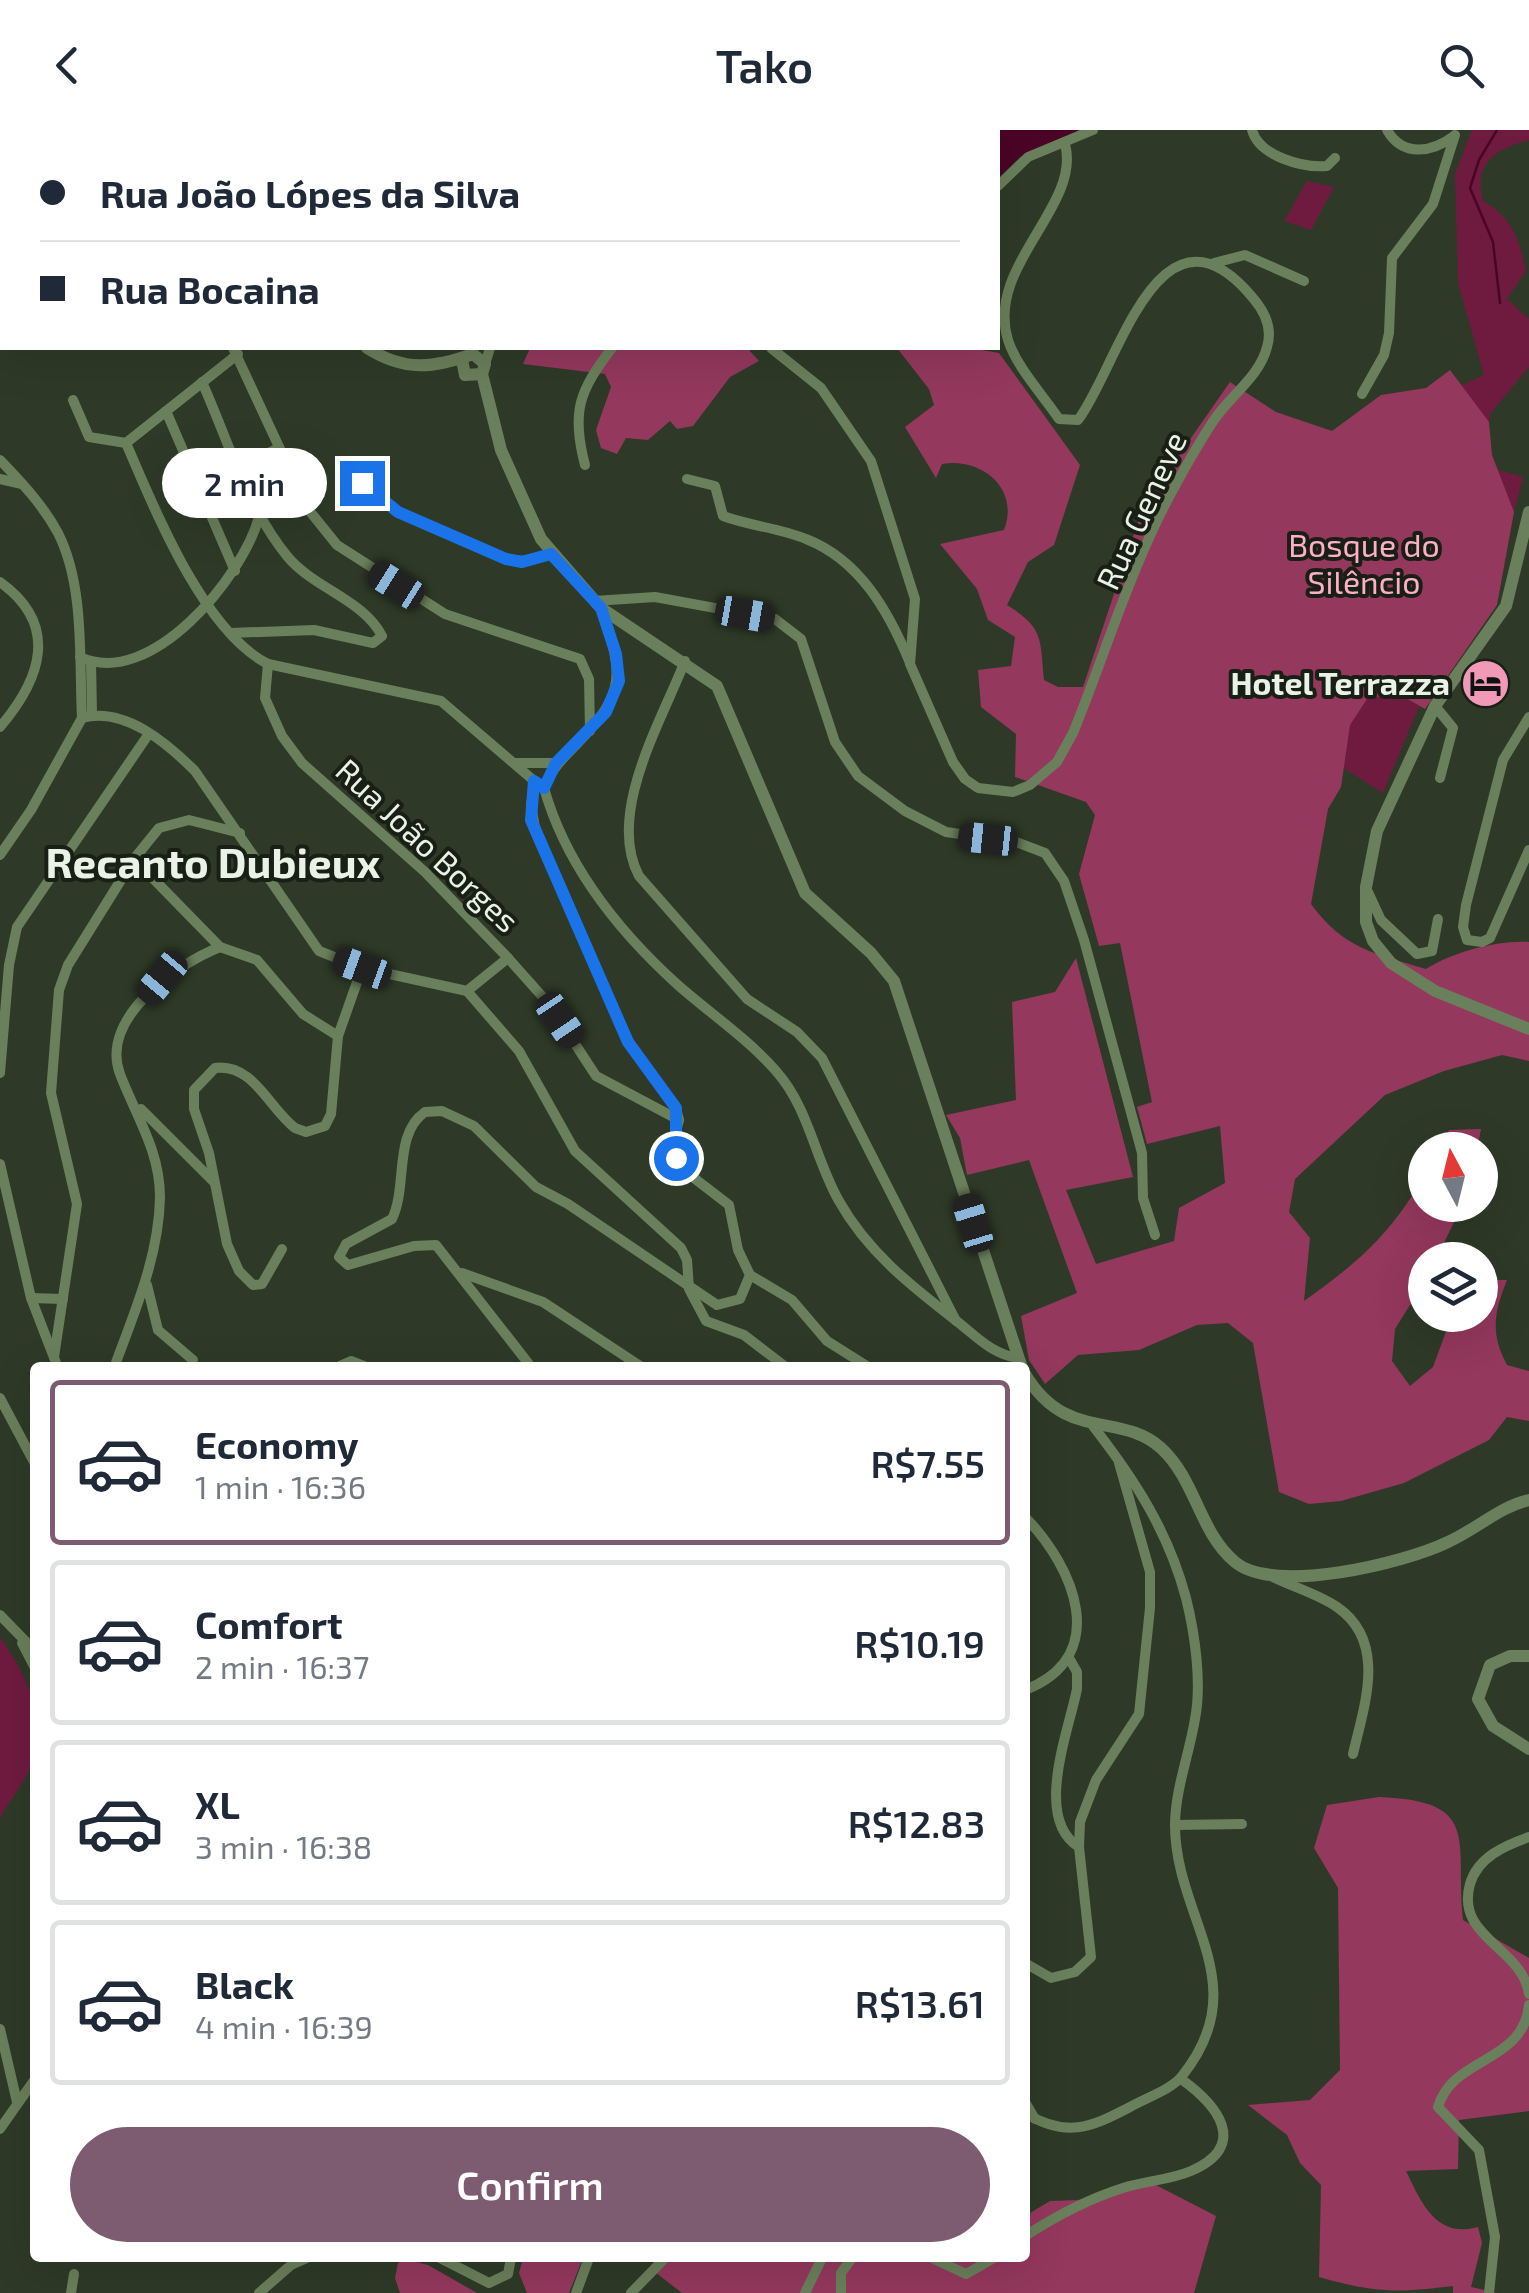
<!DOCTYPE html>
<html lang="en">
<head>
<meta charset="utf-8">
<style>
	:root { --surface:#fff; --page:#f6f6f7; --text:#1f2937; --muted:#747a83; --line:#e0e1e3; --accent:#7d5c71 }
	body { margin:0; font-family:"Exo 2",sans-serif; background:var(--page); color:var(--text); height:100vh; display:flex; flex-direction:column; font-size:38px; white-space:nowrap }
	* { box-sizing:border-box; margin:0 }
	p { font-size:32px; color:var(--muted) }
	.icon { flex:none; width:55px; height:55px; fill:none; stroke:currentColor; stroke-width:2; stroke-linecap:round; stroke-linejoin:round }
	.map { position:relative; flex:1; overflow:hidden }
	.sheet { position:absolute; left:30px; top:1232px; width:1000px; height:900px; display:flex; flex-direction:column; background:var(--surface); border-radius:10px; box-shadow:0 10px 40px #0002 }
	.sheet>* { flex:none }
	.banner { position:absolute; left:0px; top:0px; width:1000px; height:220px; box-shadow:0 10px 40px #0002; display:grid; align-content:center; height:220px; padding:0 40px; background:var(--surface) }
	.needle { width:65px; rotate:353deg }
	.tools { position:absolute; left:1408px; top:1002px; display:grid; gap:20px }
	.tools a { display:grid; place-items:center; width:90px; height:90px; border-radius:50%; background:var(--surface); box-shadow:0 10px 40px #0002; font-size:50px }
	.end { position:absolute; width:45px; height:45px; margin:-22px; border:12px solid #1a73e8; background:#fff; box-shadow:0 0 0 5px #fff }
	.from { border-radius:50% }
	.bubble { position:absolute; height:70px; border-radius:35px; background:var(--surface); box-shadow:0 10px 40px #0002; font-size:32px; font-weight:600; line-height:70px; text-align:center }
	.car { position:absolute; width:30px; height:60px; margin:-30px -15px; border-radius:12px; box-shadow:0 0 8px 2px #0007; background:linear-gradient(#222 24%,#8ab4d8 0 40%,#222 0 76%,#8ab4d8 0 86%,#222 0) }
	.banner b { display:flex; align-items:center; gap:35px; height:95px; font-size:38px }
	.banner b+b { border-top:2px solid var(--line) }
	.banner i { width:25px; height:25px; background:var(--text) }
	ul { padding:18px 0 0; list-style:none }
	li { display:flex; align-items:center; gap:30px; height:165px; margin:0 20px 15px; padding:0 20px; border:5px solid var(--line); border-radius:10px }
	li div { flex:1 }
	li b { display:block; font-size:38px }
	li em { font-style:normal; font-weight:600 }
	li.on { border-color:var(--accent) }
	li>.icon { width:90px; height:90px; stroke-width:1.5 }
	.button { display:flex; gap:20px; margin-top:auto; padding:20px 40px }
	.button a { flex:1; height:115px; border-radius:60px; background:var(--accent); color:#fff; font-size:40px; font-weight:600; line-height:115px; text-align:center }
	header { display:flex; justify-content:space-between; align-items:center; height:130px; padding:0 40px; background:var(--surface); font-size:45px; font-weight:600 }
	.map>svg:first-child { display:block }
	.green { fill:#6f1b40 }
	.forest { fill:#94385d }
	.water { fill:#4a0426 }
	.lines { fill:none; stroke-linecap:round; stroke-linejoin:round }
	.stream { stroke:#4a0426; stroke-width:2.5 }
	.minor { stroke:#6a7f5b; stroke-width:10 }
	.tertiary { stroke:#6a7f5b; stroke-width:12 }
	.route { stroke:#1a73e8; stroke-width:12 }
	.labels { text-anchor:middle; stroke-width:8; stroke-linejoin:round; paint-order:stroke }
	.street-label { font-size:32px; fill:#eaf1e6; stroke:#1a1f16 }
	.park-label { font-size:32px; fill:#fcafc8; stroke:#1a1f16 }
	.poi-label { font-size:32px; font-weight:bold; fill:#eaf1e6; stroke:#1a1f16; text-anchor:end }
	.district-label { font-size:42px; font-weight:bold; fill:#eaf1e6; stroke:#1a1f16 }
</style>
</head>
<body>
<header><svg class="icon" aria-label="back" viewBox="0 0 24 24"><path d="M15 5l-7 7 7 7"/></svg>Tako<svg class="icon" aria-label="search" viewBox="0 0 24 24"><circle cx="10" cy="10" r="6"/><path d="M15 15l6 6"/></svg></header>
<div class="map">
<svg width="1529" height="2163" viewBox="0 0 1529 2163">
	<rect width="100%" height="100%" fill="#2e3a27"/>
	<g class="green">
		<path d="M1472,0H1529V10C1496,19 1473,33 1483,71C1511,86 1520,110 1526,141L1507,169L1529,189V237L1490,284L1484,336L1523,347L1491,468L1420,574L1383,663L1166,526L1352,306L1484,245L1458,153L1455,44Z"/>
		<path d="M1307,51L1334,57L1311,100L1284,91Z"/>
		<path d="M0,1507C23,1539 46,1584 35,1625C30,1646 10,1669 0,1688Z"/>
	</g>
	<g class="forest">
		<path d="M530,218L749,220L759,231L730,247L693,296L677,299L670,291L648,310L626,308L617,324L601,318L596,300L611,257L605,244L523,234Z"/>
		<path d="M897,218H970L999,223L1080,335L1054,415L1028,432L1007,475C1044,498 1040,508 1044,550L1058,557H1083L1143,377L1230,252L1276,282L1332,301L1381,265L1426,258L1450,240L1489,292L1492,325L1514,382L1497,475L1425,579L1397,563L1367,569L1350,595L1341,657L1328,679L1311,774C1345,820 1374,823 1426,839C1453,822 1497,810 1529,812V931L1502,925L1444,941L1385,965L1295,1049L1289,1082L1310,1108L1304,1171C1359,1132 1392,1103 1425,1044V1075H1462L1436,1130H1425V1151L1395,1199L1392,1231L1410,1256L1433,1237L1452,1185H1480V1150H1507C1494,1183 1490,1203 1507,1235L1529,1241V1291L1507,1287L1489,1310L1404,1353L1341,1371L1309,1374L1279,1362L1253,1213L1228,1193L1197,1195L1139,1220L1078,1225L1045,1254L1029,1230L1021,1186L1077,1163L1029,1030L967,1045L960,1008L946,985L1016,970L1012,872L1055,862L1076,828L1133,1047L1066,1060L1096,1134L1174,1111L1179,1078L1225,1053L1220,996L1147,1014L1137,977L1152,972L1120,813L1099,816L1079,744L1095,685L1086,672L1015,647L1016,604L981,577L978,540L1011,536L1015,507L988,490L977,459L940,414L1004,400C1020,359 982,327 942,334L936,348L905,297L934,275L929,259Z"/>
		<path d="M1481,999L1477,1020H1438L1449,1000Z"/>
		<path d="M1379,1667C1482,1671 1455,1709 1463,1790L1529,1828V1981L1459,1990L1458,2039L1406,2041C1421,2072 1436,2109 1478,2097L1482,2113L1471,2157L1497,2163H1453V2156C1396,2163 1376,2163 1319,2147L1321,2055L1300,2033L1287,2005L1248,1975L1310,1970L1340,1940L1338,1758L1314,1718L1327,1675Z"/>
		<path d="M1150,2052L1216,2086L1194,2163H682L655,2142L671,2128H1025V2086L1050,2071L1078,2070Z"/>
		<path d="M523,2128H583L569,2163H527L519,2143Z"/>
		<path d="M405,2129L428,2135L477,2163H400L395,2148L398,2133Z"/>
	</g>
	<path class="water" d="M992,0H1081L1020,27L998,48V2H988Z"/>
	<g class="lines">
		<path class="stream" d="M1497,0L1479,30L1470,58L1493,112L1500,173"/>
		<g class="minor">
			<path d="M222,0L223,2"/>
			<path d="M282,0L285,2"/>
			<path d="M330,0L333,2"/>
			<path d="M1252,0C1259,26 1302,38 1327,36L1335,28"/>
			<path d="M1387,0C1403,28 1433,22 1454,6"/>
			<path d="M160,2L164,0"/>
			<path d="M438,2L440,0"/>
			<path d="M512,2L513,0"/>
			<path d="M748,2L750,0"/>
			<path d="M998,56L1028,27L1093,0"/>
			<path d="M1214,133L1245,125L1304,151"/>
			<path d="M233,218L308,379L337,415L445,484L580,529L589,549L590,601"/>
			<path d="M771,218L821,258L871,331L915,469L910,534L953,632L965,649L978,658L1013,662L1030,655L1057,632L1073,603C1106,522 1132,433 1175,356C1187,334 1200,311 1214,290C1230,266 1260,246 1267,217C1273,198 1265,182 1253,168C1159,55 1118,238 1078,290L1059,289C1043,265 1017,238 1008,210C985,136 1082,76 1065,14"/>
			<path d="M485,234L490,218"/>
			<path d="M202,252C228,310 247,377 287,426C313,458 363,469 382,506L373,513L314,500L230,503"/>
			<path d="M1362,264L1384,225L1389,203L1392,128L1433,74L1455,5"/>
			<path d="M73,270L89,307L126,313L238,224"/>
			<path d="M166,281L235,441"/>
			<path d="M126,313C154,378 203,501 268,534L441,571L539,655"/>
			<path d="M0,330C22,353 43,375 58,403C85,456 79,531 82,588"/>
			<path d="M585,335C571,282 579,261 612,218"/>
			<path d="M240,336L279,318"/>
			<path d="M0,349L22,354"/>
			<path d="M687,349L715,356L723,386C750,396 780,398 806,409C860,430 889,482 910,533"/>
			<path d="M362,353L398,382L507,429L522,431L551,424"/>
			<path d="M0,452C60,495 41,549 0,597"/>
			<path d="M594,471L655,467L775,489L801,509L835,612L858,646L905,681L946,702L1016,712L1045,723L1064,751L1084,810L1142,1023L1143,1068L1155,1105"/>
			<path d="M80,527C151,560 243,446 259,387"/>
			<path d="M91,531L92,585"/>
			<path d="M685,531C661,592 606,684 639,746L747,869L797,902L822,928L956,1191"/>
			<path d="M268,534L265,568L282,606L302,633L425,742L508,828L549,874L596,946L679,990"/>
			<path d="M1435,576L1453,598L1440,648"/>
			<path d="M1529,587L1503,630L1466,775L1463,797L1467,810L1482,812L1490,808L1529,720"/>
			<path d="M82,588C124,576 167,613 195,641L319,821L362,838L467,861"/>
			<path d="M515,633H556"/>
			<path d="M544,658C566,736 619,802 679,856C711,884 748,909 776,941C809,978 815,1029 839,1071C867,1121 910,1155 954,1189C975,1205 991,1224 1018,1228"/>
			<path d="M544,658C552,639 562,629 577,614C627,562 623,543 601,478"/>
			<path d="M0,725L31,680L82,588"/>
			<path d="M134,729L220,817L257,830L303,884L338,906"/>
			<path d="M1368,762L1381,790L1417,824L1432,821L1438,789"/>
			<path d="M467,861L519,921L575,1021L681,1118L687,1130L689,1159L706,1191L744,1205L787,1238"/>
			<path d="M467,861L508,828"/>
			<path d="M0,943L9,835L17,797L148,605"/>
			<path d="M141,979L214,1052"/>
			<path d="M0,1034L31,1168L58,1238"/>
			<path d="M282,1119L262,1154L253,1155L239,1141L227,1114L209,1023L194,979V960L215,938C253,933 269,978 295,998L306,1002L325,996L331,984L338,906L362,838"/>
			<path d="M462,1143L543,1172L643,1238"/>
			<path d="M750,1145L792,1170L827,1211L870,1238"/>
			<path d="M147,1155L158,1200L193,1230"/>
			<path d="M31,1168L63,1169"/>
			<path d="M54,1227L77,1074L51,963L59,860L68,835L134,729L159,698L189,690L240,703"/>
			<path d="M114,1238C134,1183 159,1127 160,1067C160,1021 136,986 120,944C99,888 177,834 220,817"/>
			<path d="M335,1238L351,1231L369,1238"/>
			<path d="M532,1238L436,1115L414,1116L348,1135L339,1127L346,1114L392,1089C408,1056 393,1004 425,982L442,981L474,996L536,1057L568,1074L717,1175L740,1169L750,1145L738,1120L729,1075L681,1038L673,1013L679,990L676,978L628,912L536,703L531,676L534,651"/>
			<path d="M0,1268L35,1334"/>
			<path d="M1025,1387C1074,1437 1112,1526 1025,1560"/>
			<path d="M1273,1447C1293,1457 1318,1464 1337,1477C1388,1512 1364,1576 1353,1624"/>
			<path d="M0,1485L35,1521"/>
			<path d="M22,1513L35,1538"/>
			<path d="M1069,1528L1077,1542V1559C1069,1600 1033,1689 1079,1717"/>
			<path d="M1175,1695L1242,1694"/>
			<path d="M1529,1707C1504,1716 1478,1727 1470,1754C1455,1808 1522,1817 1529,1864"/>
			<path d="M1025,1833L1051,1848L1075,1842L1091,1827L1079,1717L1080,1692L1096,1650L1139,1584L1150,1478V1442L1119,1333"/>
			<path d="M0,1899L17,1972"/>
			<path d="M1025,1972L1035,1989"/>
			<path d="M1025,1983C1066,2008 1090,1998 1130,1977C1145,1968 1171,1960 1182,1946C1257,1853 1174,1788 1175,1693C1176,1657 1189,1625 1195,1589C1202,1553 1195,1504 1186,1468C1168,1401 1135,1350 1093,1296"/>
			<path d="M0,1999L35,1949"/>
			<path d="M1025,2106C1056,2086 1088,2069 1123,2058C1145,2051 1170,2050 1191,2041C1251,2015 1216,1974 1181,1949"/>
			<path d="M440,2128L489,2153L508,2144L511,2128"/>
			<path d="M932,2128L966,2144L994,2128"/>
			<path d="M71,2163L74,2144"/>
			<path d="M259,2163L291,2135L307,2128"/>
			<path d="M576,2163L589,2128"/>
			<path d="M631,2163L665,2128"/>
			<path d="M805,2163L822,2128"/>
			<path d="M841,2163V2143L852,2128"/>
			<path d="M1489,2163L1495,2107L1479,2020L1438,1977C1453,1926 1523,1934 1529,1875"/>
		</g>
		<g class="tertiary">
			<path d="M234,0L236,2"/>
			<path d="M367,218C405,242 434,238 473,224L485,234L482,244L465,245L462,230"/>
			<path d="M482,244L501,320L541,409L601,478L717,556L805,763L871,823L894,851L1022,1238"/>
			<path d="M1529,382L1506,476L1435,576L1377,701L1366,757V792L1373,811L1391,833L1435,861L1529,899"/>
			<path d="M1025,1244C1066,1313 1120,1281 1161,1318C1196,1350 1199,1402 1235,1432C1274,1465 1405,1433 1448,1412C1475,1400 1501,1376 1529,1370"/>
			<path d="M1529,1526H1510L1490,1535L1478,1569L1493,1596L1529,1619"/>
		</g>
	</g>
	<g class="lines">
		<path class="route" d="M362,353L398,382L506,429L522,432L551,424L601,478L616,524L619,551L606,582L556,633L544,658L534,651L531,690L628,912L676,978V1028"/>
	</g>
	<defs>
		<symbol id="hotel-disc" viewBox="-11 -11 22 22"><circle r="9.5" fill="#f09ab7" stroke="#1a1f16"/><path d="M-6-4.5h1.5V1H6V5H4.5V3h-9V5H-6ZM-4 0a1.8 1.8 0 1 1 3.6 0ZM.5 0V-2.5h3Q6-2.5 6 0Z" fill="#111"/></symbol>
	</defs>
	<g fill-rule="evenodd">
		<use href="#hotel-disc" x="1458" y="526" width="55" height="55"/>
	</g>
	<g class="labels">
		<g class="street-label">
			<text transform="translate(1142 381) rotate(-65)" y="11">Rua Geneve</text>
			<text transform="translate(427 716) rotate(43)" y="11">Rua João Borges</text>
		</g>
		<g class="park-label">
			<text x="1364" y="427">Bosque do<tspan x="1364" dy="37">Silêncio</tspan></text>
		</g>
		<g class="poi-label">
			<text x="1450" y="565">Hotel Terrazza</text>
		</g>
		<g class="district-label">
			<text x="213" y="748">Recanto Dubieux</text>
		</g>
	</g>
</svg>
<div class="tools">
<a><svg class="needle" viewBox="-14 -14 28 28"><path d="M0-13l5 13h-10z" fill="#e53935"/><path d="M0 13l5-13h-10z" fill="#747a83"/></svg></a>
<a><svg class="icon" aria-label="layers" viewBox="0 0 24 24"><path d="M12 4l9 5-9 5-9-5zM3 14l9 5 9-5"/></svg></a>
</div>
<i class="end from" style="left:676px;top:1028px"></i>
<i class="end" style="left:362px;top:353px"></i>
<div class="bubble" style="left:162px;top:318px;width:165px">2 min</div>
<i class="car" style="left:396px;top:455px;rotate:302deg"></i>
<i class="car" style="left:745px;top:484px;rotate:100deg"></i>
<i class="car" style="left:988px;top:709px;rotate:276deg"></i>
<i class="car" style="left:362px;top:838px;rotate:290deg"></i>
<i class="car" style="left:162px;top:848px;rotate:220deg"></i>
<i class="car" style="left:560px;top:890px;rotate:146deg"></i>
<i class="car" style="left:973px;top:1093px;rotate:343deg"></i>
<div class="banner">
<b><i class="from"></i>Rua João Lópes da Silva</b>
<b><i></i>Rua Bocaina</b>
</div>
<section class="sheet">
<ul>
<li class="on"><svg class="icon" aria-label="car" viewBox="0 0 24 24"><path d="M5 17H2v-5l4-1 3-4h7l3 4 3 1v5h-3M9 17h6M6 11h13"/><circle cx="7" cy="17" r="2"/><circle cx="17" cy="17" r="2"/></svg><div><b>Economy</b><p>1 min · 16:36</p></div><em>R$7.55</em></li>
<li><svg class="icon" aria-label="car" viewBox="0 0 24 24"><path d="M5 17H2v-5l4-1 3-4h7l3 4 3 1v5h-3M9 17h6M6 11h13"/><circle cx="7" cy="17" r="2"/><circle cx="17" cy="17" r="2"/></svg><div><b>Comfort</b><p>2 min · 16:37</p></div><em>R$10.19</em></li>
<li><svg class="icon" aria-label="car" viewBox="0 0 24 24"><path d="M5 17H2v-5l4-1 3-4h7l3 4 3 1v5h-3M9 17h6M6 11h13"/><circle cx="7" cy="17" r="2"/><circle cx="17" cy="17" r="2"/></svg><div><b>XL</b><p>3 min · 16:38</p></div><em>R$12.83</em></li>
<li><svg class="icon" aria-label="car" viewBox="0 0 24 24"><path d="M5 17H2v-5l4-1 3-4h7l3 4 3 1v5h-3M9 17h6M6 11h13"/><circle cx="7" cy="17" r="2"/><circle cx="17" cy="17" r="2"/></svg><div><b>Black</b><p>4 min · 16:39</p></div><em>R$13.61</em></li>
</ul>
<div class="button"><a>Confirm</a></div>
</section>
</div>
</body>
</html>
